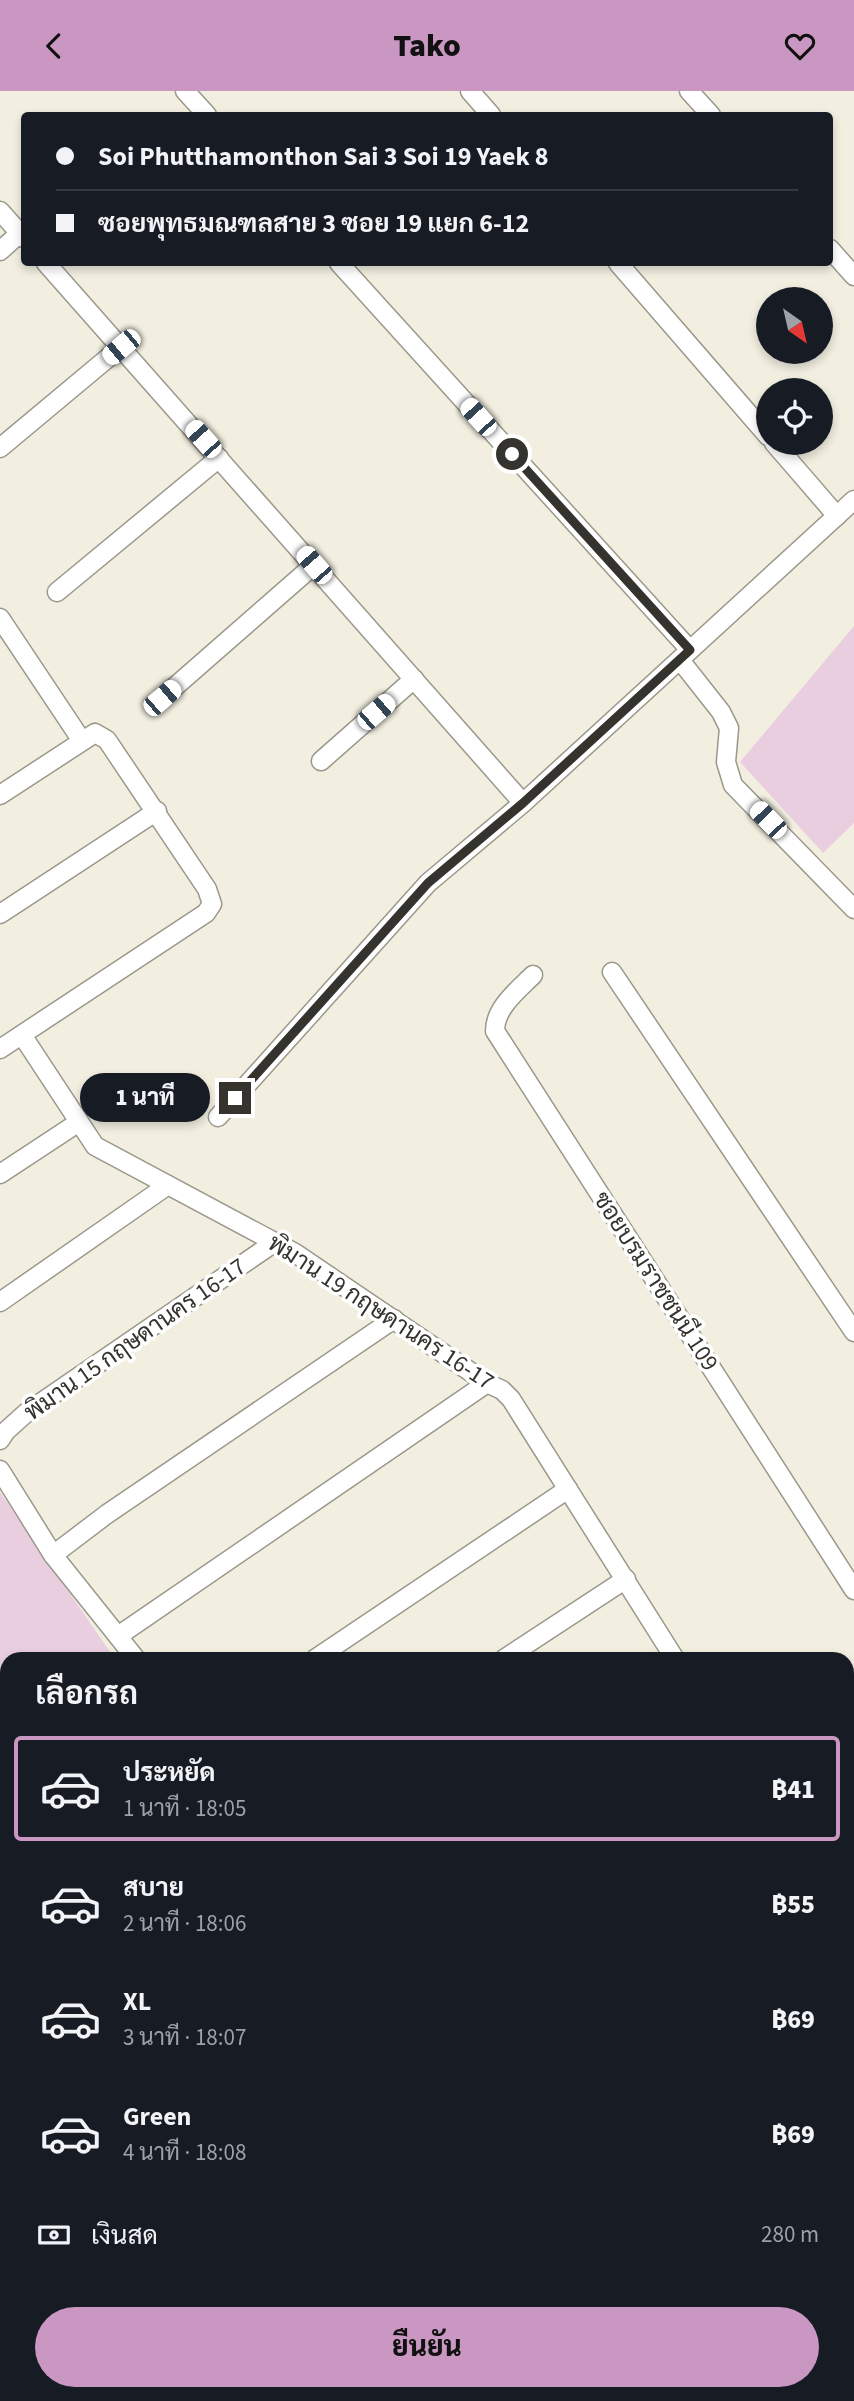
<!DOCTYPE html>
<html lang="th">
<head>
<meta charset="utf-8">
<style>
	:root { --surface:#171b24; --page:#20242c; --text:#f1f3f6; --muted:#9ea1a6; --line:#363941; --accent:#ca97c2 }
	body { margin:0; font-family:"Source Sans 3",Sarabun,sans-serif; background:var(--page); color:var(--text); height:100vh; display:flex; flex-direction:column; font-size:26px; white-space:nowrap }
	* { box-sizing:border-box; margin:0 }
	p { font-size:23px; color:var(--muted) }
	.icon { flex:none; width:38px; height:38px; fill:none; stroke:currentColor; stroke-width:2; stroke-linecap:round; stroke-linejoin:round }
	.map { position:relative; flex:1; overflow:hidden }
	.drawer { position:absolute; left:0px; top:1561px; width:854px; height:749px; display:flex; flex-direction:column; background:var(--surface); border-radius:21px 21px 0 0; box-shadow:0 4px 10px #0003 }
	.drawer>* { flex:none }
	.top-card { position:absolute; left:21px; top:21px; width:812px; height:154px; border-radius:7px; box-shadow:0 4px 10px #0003; display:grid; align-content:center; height:154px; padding:0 35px; background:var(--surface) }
	.needle { width:46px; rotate:146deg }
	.tools { position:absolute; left:756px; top:196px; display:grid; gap:14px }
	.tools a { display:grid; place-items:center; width:77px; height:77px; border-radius:50%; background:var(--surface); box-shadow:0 4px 10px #0003; font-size:35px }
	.end { position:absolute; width:32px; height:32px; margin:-16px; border:9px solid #34332e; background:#fff; box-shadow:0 0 0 4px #fff }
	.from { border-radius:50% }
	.bubble { position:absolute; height:49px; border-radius:24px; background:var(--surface); box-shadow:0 4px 10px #0003; font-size:23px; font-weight:800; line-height:49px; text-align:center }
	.car { position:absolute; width:21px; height:42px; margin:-21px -10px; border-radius:9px; box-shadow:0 0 5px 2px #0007; background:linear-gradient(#fff 24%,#345 0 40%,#fff 0 76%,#345 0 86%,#fff 0) }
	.top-card b { display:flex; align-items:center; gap:24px; height:66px; font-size:26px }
	.top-card b+b { border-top:2px solid var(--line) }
	.top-card i { width:18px; height:18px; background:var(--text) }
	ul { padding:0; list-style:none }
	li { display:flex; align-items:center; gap:21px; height:105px; margin:0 14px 10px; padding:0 21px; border:4px solid transparent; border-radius:7px }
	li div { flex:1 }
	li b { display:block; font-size:26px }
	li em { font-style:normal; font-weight:800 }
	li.active { border-color:var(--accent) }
	li>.icon { width:63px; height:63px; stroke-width:1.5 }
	h2 { padding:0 35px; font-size:32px; line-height:84px }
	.pay { display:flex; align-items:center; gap:18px; height:77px; padding:0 35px; font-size:26px }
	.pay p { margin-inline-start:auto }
	.primary-button { display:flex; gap:14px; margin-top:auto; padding:14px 35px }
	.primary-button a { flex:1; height:80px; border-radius:42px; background:var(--accent); color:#111; font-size:28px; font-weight:800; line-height:80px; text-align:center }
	header { display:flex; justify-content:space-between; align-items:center; height:91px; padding:0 35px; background:var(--accent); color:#111; font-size:32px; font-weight:800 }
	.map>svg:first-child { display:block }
	.green { fill:#e9cee0 }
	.water { fill:#a98b9f }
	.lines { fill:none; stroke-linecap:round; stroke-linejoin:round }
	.service-casing { stroke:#9b988b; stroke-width:12 }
	.minor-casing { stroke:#9b988b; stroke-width:21 }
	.secondary-casing { stroke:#9b988b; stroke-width:28 }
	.trunk-casing { stroke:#9b988b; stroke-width:32 }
	.path { stroke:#a2a096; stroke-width:3.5; stroke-dasharray:5 5; stroke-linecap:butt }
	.service { stroke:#fff; stroke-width:9 }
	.minor { stroke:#fff; stroke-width:18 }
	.secondary { stroke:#fff; stroke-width:24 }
	.trunk { stroke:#fff; stroke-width:28 }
	.route { stroke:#34332e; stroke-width:9 }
	.labels { text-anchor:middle; stroke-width:7; stroke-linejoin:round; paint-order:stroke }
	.street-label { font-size:24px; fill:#34332e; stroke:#fff }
</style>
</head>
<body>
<header><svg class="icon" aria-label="back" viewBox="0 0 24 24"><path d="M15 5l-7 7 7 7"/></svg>Tako<svg class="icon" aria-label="heart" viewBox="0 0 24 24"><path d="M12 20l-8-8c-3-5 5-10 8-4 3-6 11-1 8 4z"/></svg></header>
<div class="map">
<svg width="854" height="2310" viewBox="0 0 854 2310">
	<rect width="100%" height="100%" fill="#f2efe1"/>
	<g class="green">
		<path d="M854,535V732L823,762L740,671Z"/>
		<path d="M0,1401L115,1568H7V1754L0,1744Z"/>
		<path d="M380,2303H427L432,2310H385Z"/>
	</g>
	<path class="water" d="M854,2159V2193L847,2197V2164Z"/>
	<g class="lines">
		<defs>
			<g id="service">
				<path d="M0,2042L7,2039"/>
				<path d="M566,2303L570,2310"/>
				<path d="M66,2310L72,2303"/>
			</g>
			<g id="minor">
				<path d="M185,0L207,24"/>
				<path d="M470,0L491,24"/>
				<path d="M689,0L711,24"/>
				<path d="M0,120L24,147"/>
				<path d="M830,158L854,185"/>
				<path d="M0,160L20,142"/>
				<path d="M46,172L523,712L854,409"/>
				<path d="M339,172L690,559"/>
				<path d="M618,172L768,345"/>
				<path d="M774,352L837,425"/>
				<path d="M0,357L121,256"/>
				<path d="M57,501L219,367"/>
				<path d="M0,527L82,650"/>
				<path d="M680,569L721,621L729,637L726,671L733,694L854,818"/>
				<path d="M162,607L314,474"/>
				<path d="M321,670L414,588"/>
				<path d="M0,704L95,642L107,649L207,798L212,813L206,822L0,958"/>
				<path d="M0,823L157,720"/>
				<path d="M612,881L854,1241"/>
				<path d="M533,884C517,900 495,917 495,940L854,1499"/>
				<path d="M22,944L95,1055L295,1162L487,1292L502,1299L511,1308L675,1568"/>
				<path d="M218,1026L428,792L523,712"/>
				<path d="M0,1083L79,1031"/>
				<path d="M0,1211L168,1094"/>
				<path d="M0,1349L6,1340L26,1322L275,1151"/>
				<path d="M0,1379L53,1464L136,1568"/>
				<path d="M53,1464L107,1423L394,1228"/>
				<path d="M118,1545L487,1292"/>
				<path d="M315,1568L568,1398"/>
				<path d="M504,1568L626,1488"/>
				<path d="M847,1840L854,1852"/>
				<path d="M847,1998L854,1993"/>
				<path d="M0,2013L7,2008"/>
				<path d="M847,2151L854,2147"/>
				<path d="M437,2303L441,2310"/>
				<path d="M211,2310L221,2303"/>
				<path d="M604,2310L616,2303"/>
			</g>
			<g id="secondary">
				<path d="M0,1764L7,1774"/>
				<path d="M0,1803L7,1813"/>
				<path d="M0,1850L7,1860"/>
				<path d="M0,1897L7,1908"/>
				<path d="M847,2231L854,2227"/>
				<path d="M269,2303L274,2310"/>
				<path d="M308,2303L312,2310"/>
				<path d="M341,2303L345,2310"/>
				<path d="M370,2303L375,2310"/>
				<path d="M698,2310L711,2303"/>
			</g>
			<g id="trunk">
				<path d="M847,2274L854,2271"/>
				<path d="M778,2310L792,2303"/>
			</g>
		</defs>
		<use href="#service" class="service-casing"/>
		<use href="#minor" class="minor-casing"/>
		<use href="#secondary" class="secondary-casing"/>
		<use href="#trunk" class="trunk-casing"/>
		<g class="path">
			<path d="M0,1734L7,1744"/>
			<path d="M0,1940L7,1950"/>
		</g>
		<use href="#service" class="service"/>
		<use href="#minor" class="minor"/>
		<use href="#secondary" class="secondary"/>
		<use href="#trunk" class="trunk"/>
	</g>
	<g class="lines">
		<path class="route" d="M235,1007L428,792L523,712L690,559L512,363"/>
	</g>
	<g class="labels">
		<g class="street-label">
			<text transform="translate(656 1190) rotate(57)" y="8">ซอยบรมราชชนนี 109</text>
			<text transform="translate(381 1221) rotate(33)" y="8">พิมาน 19 กฤษดานคร 16-17</text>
			<text transform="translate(135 1248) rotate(-35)" y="8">พิมาน 15 กฤษดานคร 16-17</text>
		</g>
	</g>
</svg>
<div class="tools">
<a><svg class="needle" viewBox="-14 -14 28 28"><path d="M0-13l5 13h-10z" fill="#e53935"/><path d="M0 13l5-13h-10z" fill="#9ea1a6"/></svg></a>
<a><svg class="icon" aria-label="locate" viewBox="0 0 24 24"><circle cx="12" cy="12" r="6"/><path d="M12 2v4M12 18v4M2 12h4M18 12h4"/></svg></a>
</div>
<i class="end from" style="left:512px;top:363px"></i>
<i class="end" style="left:235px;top:1007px"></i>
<div class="bubble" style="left:80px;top:982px;width:130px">1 นาที</div>
<i class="car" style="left:121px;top:256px;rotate:230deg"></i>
<i class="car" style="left:478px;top:326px;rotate:318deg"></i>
<i class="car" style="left:203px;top:348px;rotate:318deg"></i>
<i class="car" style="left:314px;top:474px;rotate:319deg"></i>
<i class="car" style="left:162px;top:607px;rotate:49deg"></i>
<i class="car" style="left:376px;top:621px;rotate:49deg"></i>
<i class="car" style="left:768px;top:729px;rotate:316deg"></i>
<div class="top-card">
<b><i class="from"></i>Soi Phutthamonthon Sai 3 Soi 19 Yaek 8</b>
<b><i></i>ซอยพุทธมณฑลสาย 3 ซอย 19 แยก 6-12</b>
</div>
<section class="drawer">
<h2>เลือกรถ</h2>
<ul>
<li class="active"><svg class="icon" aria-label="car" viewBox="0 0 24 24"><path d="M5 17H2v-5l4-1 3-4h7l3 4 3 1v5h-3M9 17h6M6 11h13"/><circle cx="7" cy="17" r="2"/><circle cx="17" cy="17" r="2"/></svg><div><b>ประหยัด</b><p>1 นาที · 18:05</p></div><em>฿41</em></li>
<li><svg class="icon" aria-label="car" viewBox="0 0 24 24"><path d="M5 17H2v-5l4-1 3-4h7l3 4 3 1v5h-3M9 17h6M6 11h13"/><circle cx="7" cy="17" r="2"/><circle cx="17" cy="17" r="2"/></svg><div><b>สบาย</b><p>2 นาที · 18:06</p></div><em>฿55</em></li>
<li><svg class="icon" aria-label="car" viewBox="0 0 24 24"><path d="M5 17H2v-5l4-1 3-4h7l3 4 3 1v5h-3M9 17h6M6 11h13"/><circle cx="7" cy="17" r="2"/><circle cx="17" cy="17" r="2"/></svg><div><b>XL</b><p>3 นาที · 18:07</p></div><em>฿69</em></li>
<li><svg class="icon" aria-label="car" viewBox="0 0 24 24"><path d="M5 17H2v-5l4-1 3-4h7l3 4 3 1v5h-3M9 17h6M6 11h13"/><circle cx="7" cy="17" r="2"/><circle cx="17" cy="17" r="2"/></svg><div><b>Green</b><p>4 นาที · 18:08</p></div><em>฿69</em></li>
</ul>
<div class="pay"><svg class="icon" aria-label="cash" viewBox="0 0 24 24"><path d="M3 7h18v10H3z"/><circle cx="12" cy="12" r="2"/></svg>เงินสด<p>280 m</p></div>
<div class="primary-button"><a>ยืนยัน</a></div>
</section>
</div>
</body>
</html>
